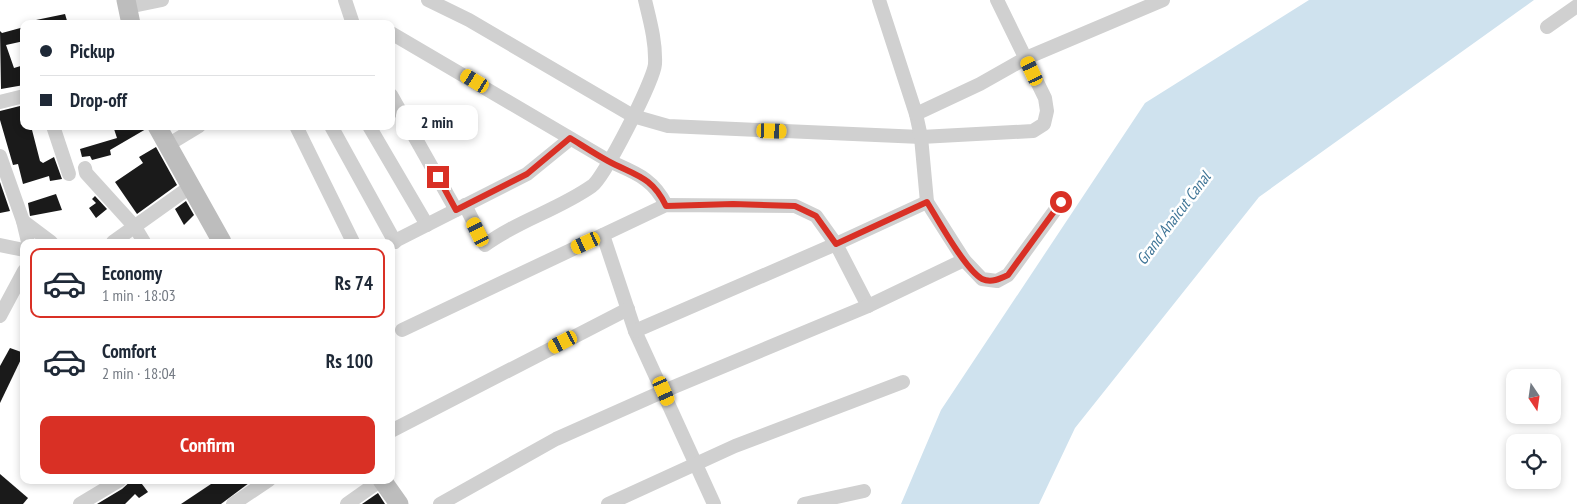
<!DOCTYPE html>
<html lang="en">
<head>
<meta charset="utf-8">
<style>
	:root { --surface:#fff; --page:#f2f2f3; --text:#1f2937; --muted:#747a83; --line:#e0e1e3; --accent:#d93025 }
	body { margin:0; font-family:"PT Sans Narrow",sans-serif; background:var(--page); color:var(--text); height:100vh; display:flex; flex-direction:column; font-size:19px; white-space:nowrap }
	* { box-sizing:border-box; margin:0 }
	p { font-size:16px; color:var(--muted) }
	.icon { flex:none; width:28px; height:28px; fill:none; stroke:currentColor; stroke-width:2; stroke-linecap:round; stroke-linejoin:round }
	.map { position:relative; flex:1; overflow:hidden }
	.drawer { position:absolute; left:20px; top:239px; width:375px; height:245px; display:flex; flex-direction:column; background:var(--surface); border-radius:10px; box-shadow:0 2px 8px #0003 }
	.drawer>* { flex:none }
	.guide { position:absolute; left:20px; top:20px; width:375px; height:110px; border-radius:10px; box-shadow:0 2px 8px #0003; display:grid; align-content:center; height:110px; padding:0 20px; background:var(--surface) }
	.needle { width:32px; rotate:167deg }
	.buttons { position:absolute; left:1506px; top:369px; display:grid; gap:10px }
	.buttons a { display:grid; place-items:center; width:55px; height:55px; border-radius:10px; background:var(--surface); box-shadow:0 2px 8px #0003; font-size:25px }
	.end { position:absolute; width:22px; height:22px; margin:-11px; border:6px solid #d93025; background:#fff; box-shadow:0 0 0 2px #fff }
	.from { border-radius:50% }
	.bubble { position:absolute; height:35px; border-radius:10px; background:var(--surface); box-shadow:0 2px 8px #0003; font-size:16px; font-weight:800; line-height:35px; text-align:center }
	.car { position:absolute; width:15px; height:30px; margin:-15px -8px; border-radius:6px; box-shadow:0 0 4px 1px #0007; background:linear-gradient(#f5c518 24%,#345 0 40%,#f5c518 0 76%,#345 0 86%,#f5c518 0) }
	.guide b { display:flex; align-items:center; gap:18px; height:48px; font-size:19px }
	.guide b+b { border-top:1px solid var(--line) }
	.guide i { width:12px; height:12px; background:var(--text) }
	ul { padding:9px 0 0; list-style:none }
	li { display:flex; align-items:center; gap:15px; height:70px; margin:0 10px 8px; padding:0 10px; border:2px solid transparent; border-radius:10px }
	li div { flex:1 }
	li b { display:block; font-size:19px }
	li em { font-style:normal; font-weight:800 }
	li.on { border-color:var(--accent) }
	li>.icon { width:45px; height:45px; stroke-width:1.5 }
	.action { display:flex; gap:10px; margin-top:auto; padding:10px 20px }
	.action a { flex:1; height:58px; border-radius:10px; background:var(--accent); color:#fff; font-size:20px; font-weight:800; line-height:58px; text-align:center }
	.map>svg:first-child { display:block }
	.water { fill:#cfe2ee }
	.building { fill:#1a1a1a }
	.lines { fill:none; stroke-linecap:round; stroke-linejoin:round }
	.street { stroke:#d0d0d0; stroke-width:14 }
	.secondary { stroke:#bdbdbd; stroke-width:19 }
	.route { stroke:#d93025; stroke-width:6 }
	.labels { text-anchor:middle; stroke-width:5; stroke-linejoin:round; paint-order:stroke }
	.water-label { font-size:16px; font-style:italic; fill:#3f7597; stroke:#fff }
</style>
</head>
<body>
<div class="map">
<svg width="1577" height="504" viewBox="0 0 1577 504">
	<rect width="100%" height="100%" fill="#fff"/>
	<path class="water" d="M1309,0H1534L1259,197L1075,428L1039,504H901L941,410L1145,103Z"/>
	<g class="building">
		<path d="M65,14L68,24H36V20Z"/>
		<path d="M24,27V41L6,45L14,68L24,65V85L1,89L0,31L2,33Z"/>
		<path d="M24,105V126H31L40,161L43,163L54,157L62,179L50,181L49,176L23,184L18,164L13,165L0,120V111Z"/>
		<path d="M113,126H146V129L110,150L111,155L92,160L90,156L82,157L80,149L117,138Z"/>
		<path d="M156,147L177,185L137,214L115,182L143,163L139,157Z"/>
		<path d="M0,182L10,211L0,213Z"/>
		<path d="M56,194L62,210L30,216L28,203Z"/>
		<path d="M95,196L107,209L96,218L89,208L96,203L92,199Z"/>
		<path d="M186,201L194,215L184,225L175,209Z"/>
		<path d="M10,348L24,353L0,403V366Z"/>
		<path d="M0,474L28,498L23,504H0Z"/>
		<path d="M132,480H139L148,492L139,498L135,494L125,504H97L122,489Z"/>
		<path d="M217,480H253L221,504H181Z"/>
		<path d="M378,493L385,504H362Z"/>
	</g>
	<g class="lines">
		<g class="street">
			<path d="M345,0L353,24"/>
			<path d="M428,0L469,20L633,116L668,126L921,137L1033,131L1044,124L1047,111L1045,98L997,0"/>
			<path d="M879,0L916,114L921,137L927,202L964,260L982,279L997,281L1008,275L1061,202"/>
			<path d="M128,7L162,0"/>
			<path d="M1547,27L1577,6"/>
			<path d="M391,33L609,161C635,173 653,178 666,205"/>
			<path d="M391,95L456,210"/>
			<path d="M0,102L24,96"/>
			<path d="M916,114L980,84L1026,58L1163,0"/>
			<path d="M53,126L69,174"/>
			<path d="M296,126L353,242"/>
			<path d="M331,126L395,242"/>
			<path d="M369,126L427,225"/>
			<path d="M166,146L199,126"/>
			<path d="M0,156L23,221L28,242"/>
			<path d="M85,168L86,173L135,227L144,242"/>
			<path d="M465,205L485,245C517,221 558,210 592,186C604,178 654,80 655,64C656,42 650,21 645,0"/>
			<path d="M23,221L51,242"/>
			<path d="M603,235L635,331L714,504"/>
			<path d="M113,242L190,187"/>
			<path d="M391,243L527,174L570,139"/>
			<path d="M0,245L24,250"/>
			<path d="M0,316L24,271"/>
			<path d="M402,330L666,205L795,206L816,216L836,244L868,306"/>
			<path d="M635,331L836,244L927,202"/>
			<path d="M391,431L628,309"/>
			<path d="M80,504L120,480"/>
			<path d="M233,504L269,480"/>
			<path d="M347,504L381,480"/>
			<path d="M440,504L556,439L664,391L868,306L964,260"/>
			<path d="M608,504L735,446L903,382"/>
			<path d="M804,504L864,491"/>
		</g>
		<g class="secondary">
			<path d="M126,0L131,24"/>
			<path d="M157,126L222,242"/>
			<path d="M382,480L399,504"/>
		</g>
	</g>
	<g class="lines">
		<path class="route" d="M438,177L456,210L527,174L570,138C583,146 595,154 608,161C634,175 652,176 666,206L733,204L795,206L816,216L836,244L927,202C938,220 965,269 982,279C991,283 1000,279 1008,275L1061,202"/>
	</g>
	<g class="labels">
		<g class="water-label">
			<text transform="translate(1173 218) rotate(-53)" y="6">Grand Anaicut Canal</text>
		</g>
	</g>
</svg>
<div class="buttons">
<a><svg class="needle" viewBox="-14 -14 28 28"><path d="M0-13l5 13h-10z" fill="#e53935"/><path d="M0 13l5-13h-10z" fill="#747a83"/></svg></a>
<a><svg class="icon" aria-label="locate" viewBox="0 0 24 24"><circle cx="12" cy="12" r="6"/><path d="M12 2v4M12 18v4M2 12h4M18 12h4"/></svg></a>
</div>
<i class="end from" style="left:1061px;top:202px"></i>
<i class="end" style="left:438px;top:177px"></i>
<div class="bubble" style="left:396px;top:105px;width:82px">2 min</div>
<i class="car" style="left:1032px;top:71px;rotate:335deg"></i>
<i class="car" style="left:475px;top:81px;rotate:301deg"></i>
<i class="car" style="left:772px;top:131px;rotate:92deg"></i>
<i class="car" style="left:478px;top:232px;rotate:334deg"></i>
<i class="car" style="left:586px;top:243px;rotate:245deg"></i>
<i class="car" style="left:563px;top:342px;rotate:243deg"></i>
<i class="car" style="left:664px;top:391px;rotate:156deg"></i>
<div class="guide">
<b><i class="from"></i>Pickup</b>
<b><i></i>Drop-off</b>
</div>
<section class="drawer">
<ul>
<li class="on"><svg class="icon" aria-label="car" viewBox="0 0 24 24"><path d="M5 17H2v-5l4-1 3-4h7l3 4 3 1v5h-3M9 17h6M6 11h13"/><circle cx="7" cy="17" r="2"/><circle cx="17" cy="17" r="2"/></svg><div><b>Economy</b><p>1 min · 18:03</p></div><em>Rs 74</em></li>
<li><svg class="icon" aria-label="car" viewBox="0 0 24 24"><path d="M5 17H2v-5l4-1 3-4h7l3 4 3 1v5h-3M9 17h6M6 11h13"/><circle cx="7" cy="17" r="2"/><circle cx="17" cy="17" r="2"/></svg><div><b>Comfort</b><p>2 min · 18:04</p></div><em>Rs 100</em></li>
</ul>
<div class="action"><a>Confirm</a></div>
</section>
</div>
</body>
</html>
